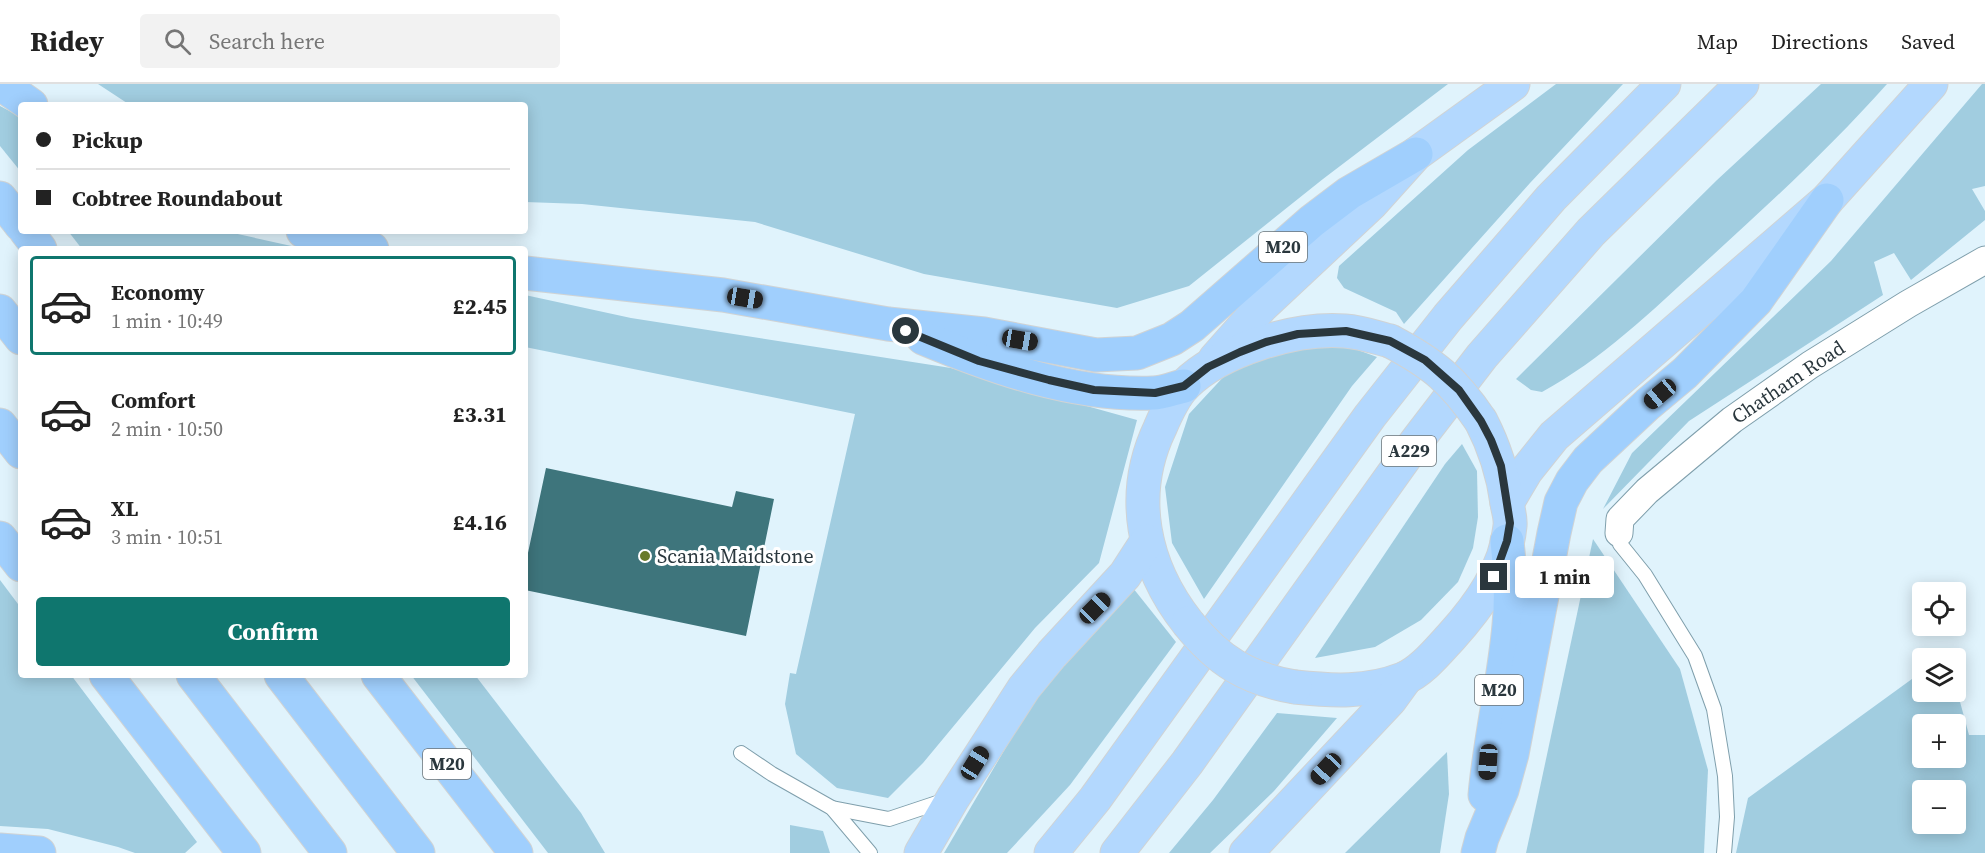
<!DOCTYPE html>
<html lang="en">
<head>
<meta charset="utf-8">
<style>
	:root { --surface:#fff; --page:#f2f2f2; --text:#222; --muted:#767676; --line:#e0e0e0; --accent:#0f766e }
	body { margin:0; font-family:"Source Serif 4",serif; background:var(--page); color:var(--text); height:100vh; display:flex; flex-direction:column; font-size:22px; white-space:nowrap }
	* { box-sizing:border-box; margin:0 }
	p { font-size:20px; color:var(--muted) }
	.icon { flex:none; width:33px; height:33px; fill:none; stroke:currentColor; stroke-width:2; stroke-linecap:round; stroke-linejoin:round }
	.map { position:relative; flex:1; overflow:hidden }
	.sheet { position:absolute; left:18px; top:162px; width:510px; height:432px; display:flex; flex-direction:column; background:var(--surface); border-radius:6px; box-shadow:0 3px 15px #0003 }
	.sheet>* { flex:none }
	.banner { position:absolute; left:18px; top:18px; width:510px; height:132px; border-radius:6px; box-shadow:0 3px 15px #0003; display:grid; align-content:center; height:132px; padding:0 18px; background:var(--surface) }
	.controls { position:absolute; left:1912px; top:498px; display:grid; gap:12px }
	.controls a { display:grid; place-items:center; width:54px; height:54px; border-radius:6px; background:var(--surface); box-shadow:0 3px 15px #0003; font-size:30px }
	.end { position:absolute; width:27px; height:27px; margin:-14px; border:8px solid #2a373d; background:#fff; box-shadow:0 0 0 3px #fff }
	.from { border-radius:50% }
	.bubble { position:absolute; height:42px; border-radius:6px; background:var(--surface); box-shadow:0 3px 15px #0003; font-size:20px; font-weight:700; line-height:42px; text-align:center }
	.car { position:absolute; width:18px; height:36px; margin:-18px -9px; border-radius:8px; box-shadow:0 0 4px 2px #0007; background:linear-gradient(#222 24%,#8ab4d8 0 40%,#222 0 76%,#8ab4d8 0 86%,#222 0) }
	.banner b { display:flex; align-items:center; gap:21px; height:57px; font-size:22px }
	.banner b+b { border-top:2px solid var(--line) }
	.banner i { width:15px; height:15px; background:var(--text) }
	ul { padding:10px 0 0; list-style:none }
	li { display:flex; align-items:center; gap:18px; height:99px; margin:0 12px 9px; padding:0 6px; border:3px solid transparent; border-radius:6px }
	li div { flex:1 }
	li b { display:block; font-size:22px }
	li em { font-style:normal; font-weight:700 }
	li.on { border-color:var(--accent) }
	li>.icon { width:54px; height:54px; stroke-width:1.5 }
	.action { display:flex; gap:12px; margin-top:auto; padding:12px 18px }
	.action a { flex:1; height:69px; border-radius:6px; background:var(--accent); color:#fff; font-size:24px; font-weight:700; line-height:69px; text-align:center }
	header { display:flex; align-items:center; gap:36px; box-sizing:border-box; height:84px; padding:0 30px; background:var(--surface); border-bottom:2px solid var(--line) }
	header strong { font-size:28px }
	nav { display:flex; gap:33px; margin-inline-start:auto; font-size:21px }
	.search { width:420px; height:54px; background:var(--page); display:flex; align-items:center; gap:15px; box-sizing:border-box; padding:0 21px; border-radius:6px; color:var(--muted); font-size:22px }
	.map>svg:first-child { display:block }
	.green { fill:#a1cde0; fill-rule:evenodd }
	.building { fill:#3e757c }
	.lines { fill:none; stroke-linecap:round; stroke-linejoin:round }
	.service-casing { stroke:#7f9fac; stroke-width:16 }
	.minor-casing { stroke:#7f9fac; stroke-width:29 }
	.trunk-casing { stroke:#d0d3d4; stroke-width:35 }
	.motorway-casing { stroke:#d0d3d4; stroke-width:35 }
	.service { stroke:#fff; stroke-width:14 }
	.minor { stroke:#fff; stroke-width:27 }
	.trunk { stroke:#b3d8fe; stroke-width:33 }
	.motorway { stroke:#a0cffd; stroke-width:33 }
	.trunk-bridge-casing { stroke:#d0d3d4; stroke-width:35; stroke-linecap:butt }
	.trunk-bridge { stroke:#b3d8fe; stroke-width:33 }
	.route { stroke:#2a373d; stroke-width:8 }
	.poi-dot { fill:#687a29; stroke:#fff; stroke-width:2 }
	.labels { text-anchor:middle; stroke-width:6; stroke-linejoin:round; paint-order:stroke }
	.shield { fill:#fff; stroke:#6a7377; stroke-width:1.5 }
	.shield-label { font-size:18px; font-weight:bold; fill:#2a373d }
	.street-label { font-size:20px; fill:#2a373d; stroke:#fff }
	.poi-label { font-size:20px; fill:#2a373d; stroke:#fff; text-anchor:start }
</style>
</head>
<body>
<header>
<strong>Ridey</strong>
<div class="search"><svg class="icon" aria-label="search" viewBox="0 0 24 24"><circle cx="10" cy="10" r="6"/><path d="M15 15l6 6"/></svg>Search here</div>
<nav><a>Map</a><a>Directions</a><a>Saved</a></nav>
</header>
<div class="map">
<svg width="1985" height="769" viewBox="0 0 1985 769">
	<rect width="100%" height="100%" fill="#e0f3fc"/>
	<g class="green">
		<path d="M98,0H1448L1323,95L1189,202L1117,224L924,190L755,138L582,120L525,118V21H130Z"/>
		<path d="M1556,0H1623L1530,99L1404,240L1396,228L1344,204L1337,194L1339,182L1468,66Z"/>
		<path d="M1821,0H1887C1829,65 1766,123 1702,181C1652,227 1601,276 1542,308L1531,306L1516,295L1717,96Z"/>
		<path d="M1982,0H1985V102L1972,105L1985,127V136L1911,196L1894,169L1874,178L1883,211L1689,337L1603,425L1632,369L1831,177Z"/>
		<path d="M0,22L21,33V88L0,62Z"/>
		<path d="M68,147H224L305,165H82Z"/>
		<path d="M525,211L631,234L951,284L1137,336L1099,479L1035,544L923,679L888,714L837,704L796,670L785,620L790,589L796,590L855,330L525,263Z"/>
		<path d="M1347,262L1377,273L1352,302L1204,515L1172,459L1165,403L1189,330L1228,288L1288,264Z"/>
		<path d="M1462,360L1477,387L1478,433L1473,464L1458,498L1421,536L1375,563L1315,574L1445,380Z"/>
		<path d="M1593,455L1680,585L1708,686L1704,769H1526Z"/>
		<path d="M0,496L21,524V591H71L197,758L185,769H135L118,763L48,745L0,742Z"/>
		<path d="M1133,504L1176,558L1070,701L1007,769H944L1043,600Z"/>
		<path d="M1923,587V608H1956V603L1969,651H1985V769H1736L1748,714ZM1923,640H1956V674H1923ZM1923,706H1956V740H1923Z"/>
		<path d="M411,591H475L581,729L605,769H548Z"/>
		<path d="M1277,629L1337,634L1274,707L1210,769H1169L1213,716Z"/>
		<path d="M1447,668L1449,710L1440,769H1345Z"/>
		<path d="M790,741L823,747L830,769H790Z"/>
	</g>
	<path class="building" d="M546,384L732,423L736,407L774,415L746,552L525,506V483Z"/>
	<g class="lines">
		<defs>
			<g id="service">
				<path d="M1619,449L1620,460L1645,491L1695,572L1714,625L1725,692L1727,733L1724,769"/>
				<path d="M741,669L772,690L832,724L870,769"/>
				<path d="M832,724L889,735L946,716"/>
			</g>
			<path id="minor" d="M1619,449L1620,435L1647,407L1732,336L1810,281L1908,220L1985,176"/>
			<g id="trunk">
				<path d="M1215,275L1262,222L1371,120L1416,70L1513,0"/>
				<path d="M1507,419L1526,387L1554,352L1827,116L1931,0"/>
				<path d="M1188,539C1143,482 1128,411 1160,344C1166,330 1174,312 1185,301C1220,266 1296,243 1345,247C1360,248 1375,253 1390,257"/>
				<path d="M1295,603C1332,607 1367,609 1403,595C1421,588 1438,567 1451,553C1479,522 1506,485 1510,442C1511,434 1508,426 1507,419C1503,389 1495,364 1481,337"/>
				<path d="M921,769L953,714L1024,604L1052,570L1125,491L1147,457"/>
				<path d="M1051,769L1095,715L1370,332L1448,233L1551,114L1664,0"/>
				<path d="M1117,769L1187,679L1416,358L1482,272L1591,148L1742,0"/>
				<path d="M1246,769L1390,616L1406,594"/>
			</g>
			<g id="motorway">
				<path d="M1,0L31,21"/>
				<path d="M0,114L21,141"/>
				<path d="M26,147L40,165"/>
				<path d="M303,147L372,165"/>
				<path d="M525,189L723,211L888,240L984,250L1096,271L1137,269L1172,255L1192,242L1312,137L1349,109L1416,70"/>
				<path d="M0,227L21,254"/>
				<path d="M923,254C995,284 1074,312 1153,309C1163,309 1174,304 1184,302"/>
				<path d="M0,341L21,368"/>
				<path d="M0,454L21,481"/>
				<path d="M106,591L244,769"/>
				<path d="M193,591L330,769"/>
				<path d="M281,591L418,769"/>
				<path d="M378,591L516,769"/>
				<path d="M1485,711C1490,653 1504,598 1509,541C1512,512 1510,485 1507,457"/>
				<path d="M0,766L39,769"/>
				<path d="M1478,769L1482,754L1502,706L1512,670L1554,449L1561,418L1572,397L1588,376L1648,320L1685,289L1756,217L1827,116"/>
			</g>
		</defs>
		<use href="#service" class="service-casing"/>
		<use href="#minor" class="minor-casing"/>
		<use href="#trunk" class="trunk-casing"/>
		<use href="#motorway" class="motorway-casing"/>
		<use href="#service" class="service"/>
		<use href="#minor" class="minor"/>
		<use href="#trunk" class="trunk"/>
		<use href="#motorway" class="motorway"/>
		<defs>
			<g id="trunk-bridge">
				<path d="M1390,257C1434,280 1453,296 1481,337"/>
				<path d="M1188,539C1218,577 1248,595 1295,603"/>
			</g>
		</defs>
		<use href="#trunk-bridge" class="trunk-bridge-casing"/>
		<use href="#trunk-bridge" class="trunk-bridge"/>
	</g>
	<g class="lines">
		<path class="route" d="M906,247L979,277L1049,296L1094,306L1155,309L1184,302L1208,283L1240,268L1266,258L1298,250L1346,247L1390,257L1425,276L1459,306L1481,337L1491,356L1501,382L1510,439L1507,457L1494,493"/>
	</g>
	<circle class="poi-dot" cx="645" cy="472" r="6"/>
	<g class="labels">
		<g class="shield">
			<rect x="1259" y="148" width="48" height="30" rx="4.5"/>
			<rect x="1382" y="352" width="54" height="30" rx="4.5"/>
			<rect x="1475" y="591" width="48" height="30" rx="4.5"/>
			<rect x="423" y="665" width="48" height="30" rx="4.5"/>
		</g>
		<g class="shield-label">
			<text x="1283" y="169">M20</text>
			<text x="1409" y="373">A229</text>
			<text x="1499" y="612">M20</text>
			<text x="447" y="686">M20</text>
		</g>
		<g class="street-label">
			<text transform="translate(1788 298) rotate(-34)" y="7">Chatham Road</text>
		</g>
		<g class="poi-label">
			<text x="657" y="479">Scania Maidstone</text>
		</g>
	</g>
</svg>
<div class="controls">
<a><svg class="icon" aria-label="locate" viewBox="0 0 24 24"><circle cx="12" cy="12" r="6"/><path d="M12 2v4M12 18v4M2 12h4M18 12h4"/></svg></a>
<a><svg class="icon" aria-label="layers" viewBox="0 0 24 24"><path d="M12 4l9 5-9 5-9-5zM3 14l9 5 9-5"/></svg></a>
<a>+</a>
<a>−</a>
</div>
<i class="end from" style="left:906px;top:247px"></i>
<i class="end" style="left:1494px;top:493px"></i>
<div class="bubble" style="left:1515px;top:472px;width:99px">1 min</div>
<i class="car" style="left:745px;top:214px;rotate:99deg"></i>
<i class="car" style="left:1020px;top:256px;rotate:100deg"></i>
<i class="car" style="left:1660px;top:310px;rotate:230deg"></i>
<i class="car" style="left:1095px;top:524px;rotate:45deg"></i>
<i class="car" style="left:1488px;top:678px;rotate:184deg"></i>
<i class="car" style="left:975px;top:679px;rotate:32deg"></i>
<i class="car" style="left:1326px;top:685px;rotate:223deg"></i>
<div class="banner">
<b><i class="from"></i>Pickup</b>
<b><i></i>Cobtree Roundabout</b>
</div>
<section class="sheet">
<ul>
<li class="on"><svg class="icon" aria-label="car" viewBox="0 0 24 24"><path d="M5 17H2v-5l4-1 3-4h7l3 4 3 1v5h-3M9 17h6M6 11h13"/><circle cx="7" cy="17" r="2"/><circle cx="17" cy="17" r="2"/></svg><div><b>Economy</b><p>1 min · 10:49</p></div><em>£2.45</em></li>
<li><svg class="icon" aria-label="car" viewBox="0 0 24 24"><path d="M5 17H2v-5l4-1 3-4h7l3 4 3 1v5h-3M9 17h6M6 11h13"/><circle cx="7" cy="17" r="2"/><circle cx="17" cy="17" r="2"/></svg><div><b>Comfort</b><p>2 min · 10:50</p></div><em>£3.31</em></li>
<li><svg class="icon" aria-label="car" viewBox="0 0 24 24"><path d="M5 17H2v-5l4-1 3-4h7l3 4 3 1v5h-3M9 17h6M6 11h13"/><circle cx="7" cy="17" r="2"/><circle cx="17" cy="17" r="2"/></svg><div><b>XL</b><p>3 min · 10:51</p></div><em>£4.16</em></li>
</ul>
<div class="action"><a>Confirm</a></div>
</section>
</div>
</body>
</html>
